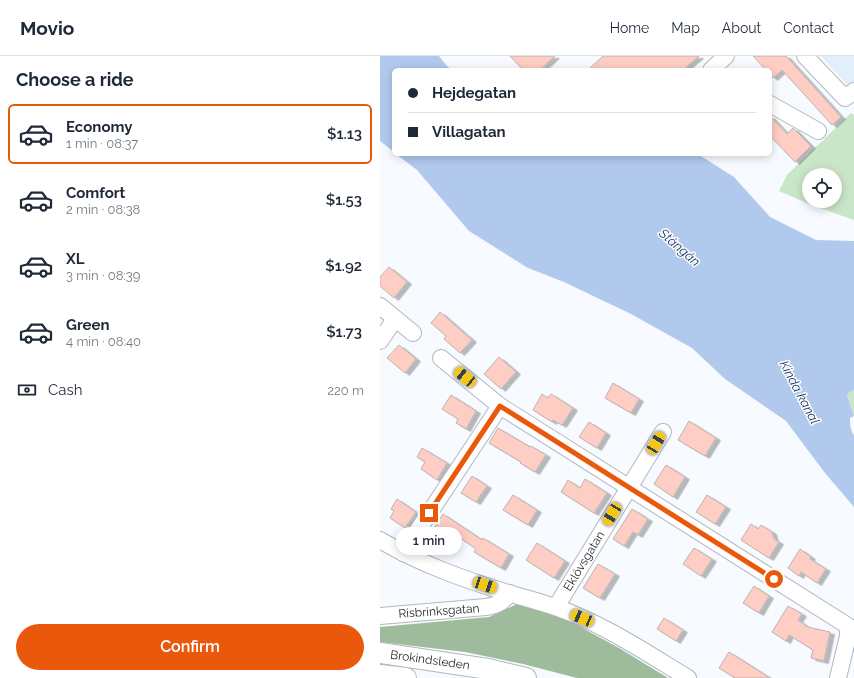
<!DOCTYPE html>
<html lang="en">
<head>
<meta charset="utf-8">
<style>
	:root { --surface:#fff; --page:#f2f2f3; --text:#1f2937; --muted:#747a83; --line:#e0e1e3; --accent:#ea580c }
	body { margin:0; font-family:Raleway,sans-serif; background:var(--page); color:var(--text); height:100vh; display:flex; flex-direction:column; font-size:15px; white-space:nowrap }
	* { box-sizing:border-box; margin:0 }
	p { font-size:13px; color:var(--muted) }
	.icon { flex:none; width:22px; height:22px; fill:none; stroke:currentColor; stroke-width:2; stroke-linecap:round; stroke-linejoin:round }
	.map { position:relative; flex:1; overflow:hidden }
	.panel { display:flex; flex-direction:column; background:var(--surface); width:380px }
	.panel>* { flex:none }
	.hud { position:absolute; left:12px; top:12px; width:380px; height:88px; border-radius:6px; box-shadow:0 2px 10px #0003; display:grid; align-content:center; height:88px; padding:0 16px; background:var(--surface) }
	.fabs { position:absolute; left:422px; top:112px; display:grid; gap:8px }
	.fabs a { display:grid; place-items:center; width:40px; height:40px; border-radius:50%; background:var(--surface); box-shadow:0 2px 10px #0003; font-size:20px }
	.end { position:absolute; width:18px; height:18px; margin:-9px; border:5px solid #ea580c; background:#fff; box-shadow:0 0 0 2px #fff }
	.from { border-radius:50% }
	.bubble { position:absolute; height:28px; border-radius:14px; background:var(--surface); box-shadow:0 2px 10px #0003; font-size:13px; font-weight:600; line-height:28px; text-align:center }
	.car { position:absolute; width:12px; height:24px; margin:-12px -6px; border-radius:5px; box-shadow:0 0 3px 1px #0007; background:linear-gradient(#f5c518 24%,#345 0 40%,#f5c518 0 76%,#345 0 86%,#f5c518 0) }
	.hud b { display:flex; align-items:center; gap:14px; height:38px; font-size:15px }
	.hud b+b { border-top:1px solid var(--line) }
	.hud i { width:10px; height:10px; background:var(--text) }
	ul { padding:0; list-style:none }
	li { display:flex; align-items:center; gap:12px; height:60px; margin:0 8px 6px; padding:0 8px; border:2px solid transparent; border-radius:6px }
	li div { flex:1 }
	li b { display:block; font-size:15px }
	li em { font-style:normal; font-weight:600 }
	li.on { border-color:var(--accent) }
	li>.icon { width:36px; height:36px; stroke-width:1.5 }
	h2 { padding:0 16px; font-size:18px; line-height:48px }
	.pay { display:flex; align-items:center; gap:10px; height:44px; padding:0 16px; font-size:15px }
	.pay p { margin-inline-start:auto }
	.button { display:flex; gap:8px; margin-top:auto; padding:8px 16px }
	.button a { flex:1; height:46px; border-radius:24px; background:var(--accent); color:#fff; font-size:16px; font-weight:600; line-height:46px; text-align:center }
	header { display:flex; align-items:center; gap:24px; box-sizing:border-box; height:56px; padding:0 20px; background:var(--surface); border-bottom:1px solid var(--line) }
	header strong { font-size:19px }
	nav { display:flex; gap:22px; margin-inline-start:auto; font-size:14px }
	main { display:flex; flex:1; min-height:0 }
	.map>svg:first-child { display:block }
	.built { fill:#e3eefb }
	.green { fill:#cae6c8; fill-rule:evenodd }
	.forest { fill:#9ebc9b }
	.water { fill:#b1c9ed }
	.building { fill:#fecdc3; stroke:#bdb3b1; filter:url(#shadow) }
	.lines { fill:none; stroke-linecap:round; stroke-linejoin:round }
	.minor-casing { stroke:#b2b8bf; stroke-width:18 }
	.major-casing { stroke:#b2b8bf; stroke-width:22 }
	.minor { stroke:#fff; stroke-width:16 }
	.major { stroke:#fff; stroke-width:20 }
	.route { stroke:#ea580c; stroke-width:5 }
	.labels { text-anchor:middle; stroke-width:3; stroke-linejoin:round; paint-order:stroke }
	.street-label { font-size:12px; fill:#27292c; stroke:#fff }
	.water-label { font-size:13px; font-style:italic; fill:#1b3b68; stroke:#fff }
</style>
</head>
<body>
<header>
<strong>Movio</strong>
<nav><a>Home</a><a>Map</a><a>About</a><a>Contact</a></nav>
</header>
<main>
<section class="panel">
<h2>Choose a ride</h2>
<ul>
<li class="on"><svg class="icon" aria-label="car" viewBox="0 0 24 24"><path d="M5 17H2v-5l4-1 3-4h7l3 4 3 1v5h-3M9 17h6M6 11h13"/><circle cx="7" cy="17" r="2"/><circle cx="17" cy="17" r="2"/></svg><div><b>Economy</b><p>1 min · 08:37</p></div><em>$1.13</em></li>
<li><svg class="icon" aria-label="car" viewBox="0 0 24 24"><path d="M5 17H2v-5l4-1 3-4h7l3 4 3 1v5h-3M9 17h6M6 11h13"/><circle cx="7" cy="17" r="2"/><circle cx="17" cy="17" r="2"/></svg><div><b>Comfort</b><p>2 min · 08:38</p></div><em>$1.53</em></li>
<li><svg class="icon" aria-label="car" viewBox="0 0 24 24"><path d="M5 17H2v-5l4-1 3-4h7l3 4 3 1v5h-3M9 17h6M6 11h13"/><circle cx="7" cy="17" r="2"/><circle cx="17" cy="17" r="2"/></svg><div><b>XL</b><p>3 min · 08:39</p></div><em>$1.92</em></li>
<li><svg class="icon" aria-label="car" viewBox="0 0 24 24"><path d="M5 17H2v-5l4-1 3-4h7l3 4 3 1v5h-3M9 17h6M6 11h13"/><circle cx="7" cy="17" r="2"/><circle cx="17" cy="17" r="2"/></svg><div><b>Green</b><p>4 min · 08:40</p></div><em>$1.73</em></li>
</ul>
<div class="pay"><svg class="icon" aria-label="cash" viewBox="0 0 24 24"><path d="M3 7h18v10H3z"/><circle cx="12" cy="12" r="2"/></svg>Cash<p>220 m</p></div>
<div class="button"><a>Confirm</a></div>
</section>
<div class="map">
<svg width="474" height="622" viewBox="0 0 474 622">
	<defs>
		<filter id="shadow"><feDropShadow dx="4.5" dy="2.5" stdDeviation="0" flood-color="#0004"/></filter>
	</defs>
	<rect width="100%" height="100%" fill="#f7fafe"/>
	<path class="built" d="M441,0H474V28L470,32Z"/>
	<g class="green">
		<path d="M471,57L474,59V164L429,148L399,135L407,119ZM429,119H455V145H429Z"/>
		<path d="M474,334V360L467,339L470,336Z"/>
	</g>
	<path class="forest" d="M137,548L184,562L239,592L288,622H197L143,608L85,596L0,586V571L109,561Z"/>
	<g class="water">
		<path d="M0,0H59L66,9L72,14H14V96L0,85Z"/>
		<path d="M16,98H317L324,102L354,121L390,161L436,184L474,185V334L470,336L467,339L474,360L470,362C470,368 470,374 474,379V451L445,417L406,365L345,323L312,292L251,258L184,226L148,212L89,175L37,114Z"/>
	</g>
	<g class="building">
		<path d="M130,0H175L160,14H143Z"/>
		<path d="M223,0H319L303,14H208Z"/>
		<path d="M373,0H406L461,61L452,69L402,14L393,22L390,19V14H386Z"/>
		<path d="M390,60L407,78L413,72L431,90L415,106L390,80Z"/>
		<path d="M9,211L27,226L14,242L0,230V221Z"/>
		<path d="M60,256L92,284L80,297L64,283L66,280L51,267Z"/>
		<path d="M19,289L36,303L25,317L7,302Z"/>
		<path d="M119,301L136,316L121,333L104,318Z"/>
		<path d="M233,327L259,343L251,357L225,342Z"/>
		<path d="M162,338L168,342L171,338L193,352L182,369L173,364L172,366L153,354Z"/>
		<path d="M71,339L96,355L86,373L76,367L78,363L62,353Z"/>
		<path d="M309,365L336,382L325,400L298,384Z"/>
		<path d="M209,366L226,377L217,392L199,381Z"/>
		<path d="M118,372L150,391L151,390L166,399L155,416L140,407L141,406L109,387Z"/>
		<path d="M42,392L67,407L57,424L41,413L45,406L37,401Z"/>
		<path d="M286,409L305,421L293,441L274,428Z"/>
		<path d="M92,420L107,430L96,446L81,437Z"/>
		<path d="M205,423L227,437L214,457L181,436L188,424L200,432Z"/>
		<path d="M133,439L157,454L148,469L123,454Z"/>
		<path d="M327,439L346,451L335,468L316,456Z"/>
		<path d="M17,443L36,456L25,472L10,462L14,455L11,453Z"/>
		<path d="M252,453L268,463L258,479L253,476L244,490L233,483Z"/>
		<path d="M63,458L102,484L103,482L129,498L121,512L94,496L96,493L73,477L68,485L52,475Z"/>
		<path d="M371,468L378,473L381,469L392,476L394,483L399,486L389,502L361,484Z"/>
		<path d="M157,487L185,505L174,522L146,504Z"/>
		<path d="M314,492L332,503L321,520L303,508Z"/>
		<path d="M420,493L431,501L430,503L446,513L437,527L421,516L419,520L408,512Z"/>
		<path d="M218,508L235,518L220,542L203,532Z"/>
		<path d="M374,530L389,540L379,557L363,547Z"/>
		<path d="M408,550L422,558L418,564L428,571L450,576L444,605L431,602L433,594L409,579L406,585L392,576Z"/>
		<path d="M284,562L303,574L296,585L277,573Z"/>
		<path d="M349,596L390,622H355L339,612Z"/>
	</g>
	<g class="lines">
		<defs>
			<g id="minor">
				<path d="M425,0L465,42L474,35"/>
				<path d="M331,14L346,0"/>
				<path d="M390,48L438,75"/>
				<path d="M0,250L33,277"/>
				<path d="M0,285L15,263"/>
				<path d="M61,302L120,350L468,570V580L458,622"/>
				<path d="M0,484C40,508 86,524 131,538C146,542 160,546 175,551C222,567 265,596 308,622"/>
				<path d="M23,497L120,350"/>
				<path d="M176,551L283,376"/>
				<path d="M0,560L106,551C118,549 123,546 130,537"/>
			</g>
			<g id="major">
				<path d="M0,597L108,613L146,622"/>
				<path d="M0,619L26,622"/>
			</g>
		</defs>
		<use href="#minor" class="minor-casing"/>
		<use href="#major" class="major-casing"/>
		<use href="#minor" class="minor"/>
		<use href="#major" class="major"/>
	</g>
	<g class="lines">
		<path class="route" d="M49,457L120,350L394,523"/>
	</g>
	<g class="labels">
		<g class="street-label">
			<text transform="translate(204 505) rotate(-59)" y="4">Eklövsgatan</text>
			<text transform="translate(59 555) rotate(-4)" y="4">Risbrinksgatan</text>
			<text transform="translate(50 604) rotate(8)" y="4">Brokindsleden</text>
		</g>
		<g class="water-label">
			<text transform="translate(300 191) rotate(41)" y="5">Stångån</text>
			<text transform="translate(420 336) rotate(62)" y="5">Kinda kanal</text>
		</g>
	</g>
</svg>
<div class="fabs">
<a><svg class="icon" aria-label="locate" viewBox="0 0 24 24"><circle cx="12" cy="12" r="6"/><path d="M12 2v4M12 18v4M2 12h4M18 12h4"/></svg></a>
</div>
<i class="end from" style="left:394px;top:523px"></i>
<i class="end" style="left:49px;top:457px"></i>
<div class="bubble" style="left:16px;top:471px;width:66px">1 min</div>
<i class="car" style="left:85px;top:321px;rotate:309deg"></i>
<i class="car" style="left:276px;top:387px;rotate:31deg"></i>
<i class="car" style="left:232px;top:458px;rotate:211deg"></i>
<i class="car" style="left:105px;top:529px;rotate:109deg"></i>
<i class="car" style="left:202px;top:562px;rotate:293deg"></i>
<div class="hud">
<b><i class="from"></i>Hejdegatan</b>
<b><i></i>Villagatan</b>
</div>
</div>
</main>
</body>
</html>
